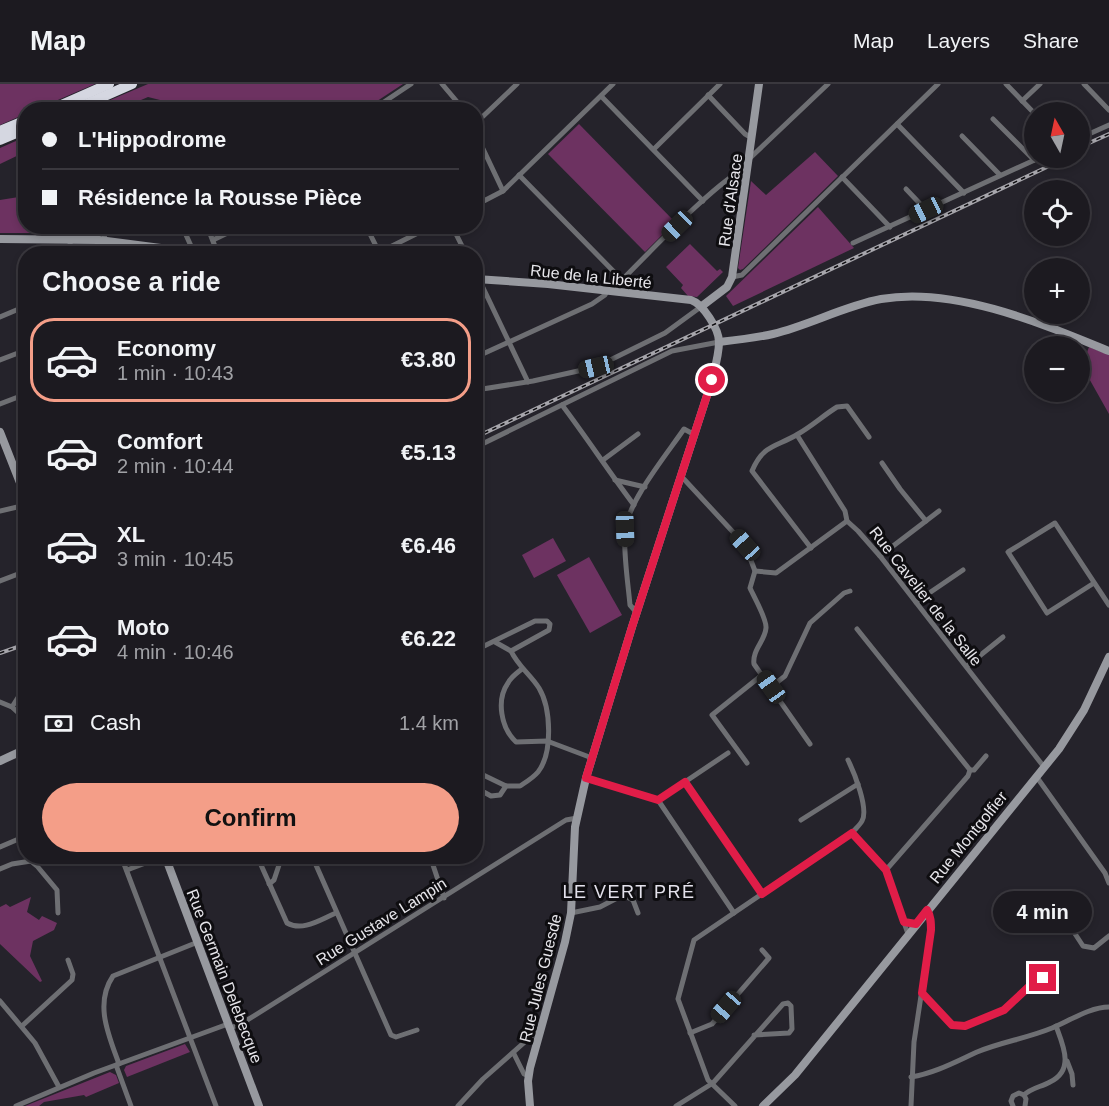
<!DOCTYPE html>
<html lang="en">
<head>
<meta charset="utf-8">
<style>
	:root { --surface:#1c1a20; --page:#252329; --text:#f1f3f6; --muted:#a0a1a5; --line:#3a383e; --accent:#f49e88 }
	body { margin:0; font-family:Helvetica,sans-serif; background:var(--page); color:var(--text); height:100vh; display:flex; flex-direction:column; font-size:22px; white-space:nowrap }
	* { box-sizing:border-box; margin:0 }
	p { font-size:20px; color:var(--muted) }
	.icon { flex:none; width:33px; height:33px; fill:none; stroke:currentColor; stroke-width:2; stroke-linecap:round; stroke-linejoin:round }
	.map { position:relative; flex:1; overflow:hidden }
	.panel { position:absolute; left:18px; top:162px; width:465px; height:618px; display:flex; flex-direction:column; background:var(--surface); border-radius:24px; box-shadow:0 3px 9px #0003,0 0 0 2px var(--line) }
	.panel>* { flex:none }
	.top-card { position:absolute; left:18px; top:18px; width:465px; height:132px; border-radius:24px; box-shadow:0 3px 9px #0003,0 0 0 2px var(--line); display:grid; align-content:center; height:132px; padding:0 24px; background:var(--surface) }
	.needle { width:39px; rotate:351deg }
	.tools { position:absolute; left:1024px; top:18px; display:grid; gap:12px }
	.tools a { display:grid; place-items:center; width:66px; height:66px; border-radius:50%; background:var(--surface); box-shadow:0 3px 9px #0003,0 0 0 2px var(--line); font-size:30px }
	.end { position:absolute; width:27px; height:27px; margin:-14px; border:8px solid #e11d48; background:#fff; box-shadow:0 0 0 3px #fff }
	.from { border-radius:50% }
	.bubble { position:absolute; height:42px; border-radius:21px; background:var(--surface); box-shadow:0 3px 9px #0003,0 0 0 2px var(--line); font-size:20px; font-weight:800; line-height:42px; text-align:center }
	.car { position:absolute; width:18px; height:36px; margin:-18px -9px; border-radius:8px; box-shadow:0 0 4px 2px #0007; background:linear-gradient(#222 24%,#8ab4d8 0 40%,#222 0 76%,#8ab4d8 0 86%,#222 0) }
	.top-card b { display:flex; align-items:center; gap:21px; height:57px; font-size:22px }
	.top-card b+b { border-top:2px solid var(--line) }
	.top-card i { width:15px; height:15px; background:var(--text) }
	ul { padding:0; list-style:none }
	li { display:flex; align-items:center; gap:18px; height:84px; margin:0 12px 9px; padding:0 12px; border:3px solid transparent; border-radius:24px }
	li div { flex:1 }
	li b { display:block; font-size:22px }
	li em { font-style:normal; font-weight:800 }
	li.selected { border-color:var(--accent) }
	li>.icon { width:54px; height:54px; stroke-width:1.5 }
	h2 { padding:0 24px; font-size:27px; line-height:72px }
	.pay { display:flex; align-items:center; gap:15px; height:66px; padding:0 24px; font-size:22px }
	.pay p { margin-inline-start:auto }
	.button { display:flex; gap:12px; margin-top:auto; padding:12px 24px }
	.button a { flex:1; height:69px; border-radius:36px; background:var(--accent); color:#111; font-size:24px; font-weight:800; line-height:69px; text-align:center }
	header { display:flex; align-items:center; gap:36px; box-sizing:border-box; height:84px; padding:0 30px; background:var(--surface); border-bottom:2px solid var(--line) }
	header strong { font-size:28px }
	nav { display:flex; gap:33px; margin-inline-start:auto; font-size:21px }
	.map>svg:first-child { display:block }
	.green { fill:#6d3261 }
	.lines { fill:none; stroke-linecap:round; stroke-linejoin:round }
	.street { stroke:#6e6f73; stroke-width:5 }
	.secondary { stroke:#97999f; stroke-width:8 }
	.highway { stroke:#d5d7e1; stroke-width:10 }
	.rail-casing { stroke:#a6a5ab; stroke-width:4 }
	.rail { stroke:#0e0d10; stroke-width:1.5; stroke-dasharray:4.5; stroke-linecap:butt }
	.route { stroke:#e11d48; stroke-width:8 }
	.labels { text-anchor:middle; stroke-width:6; stroke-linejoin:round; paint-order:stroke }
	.street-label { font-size:16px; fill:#e7e6eb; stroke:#0e0d10 }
	.neighbourhood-label { font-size:18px; letter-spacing:1.5px; fill:#e3e1eb; stroke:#0e0d10 }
</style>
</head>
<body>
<header>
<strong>Map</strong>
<nav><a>Map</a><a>Layers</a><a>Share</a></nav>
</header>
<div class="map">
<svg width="1109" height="1022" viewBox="0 0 1109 1022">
	<rect width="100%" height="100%" fill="#25232b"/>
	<g class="green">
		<path d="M0,0H95L37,25L26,26L25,30L0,41Z"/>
		<path d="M148,0H403L365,25H165L160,16L148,13L120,25H89Z"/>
		<path d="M579,40L675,138L645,168L548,70Z"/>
		<path d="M25,53V68L0,80V64Z"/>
		<path d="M815,68L838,92L743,185L740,186L738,184L751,97L766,111Z"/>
		<path d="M25,112L26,142L67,143L68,149H0V116Z"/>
		<path d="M818,123L854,164L733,222L726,212Z"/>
		<path d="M690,160L717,187L720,185L723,188L697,213L688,212L681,204L683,201L666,183Z"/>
		<path d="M1089,263L1109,271V330L1082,282Z"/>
		<path d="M553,454L566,477L534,494L522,471Z"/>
		<path d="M589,473L622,531L590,549L557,491Z"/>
		<path d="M31,813L27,828L39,836L42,832L57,839L54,846L33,857L30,872L42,897L40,898L0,860V823L6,820L10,823Z"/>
		<path d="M185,960L190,968L127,993L124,986L126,982Z"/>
		<path d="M110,988L116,991L119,999L86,1013L84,1011L44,1018L39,1022H25Z"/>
	</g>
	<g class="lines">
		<g class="street">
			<path d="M442,0L464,26"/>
			<path d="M1006,0L1035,30"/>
			<path d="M1084,0L1109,26"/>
			<path d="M708,11L745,50L752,54"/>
			<path d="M601,12L703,117"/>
			<path d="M1022,17L1040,0"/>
			<path d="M372,26L411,0"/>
			<path d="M993,35L1034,76"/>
			<path d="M476,39L517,0"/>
			<path d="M897,40L964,109"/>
			<path d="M476,50L503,107"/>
			<path d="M962,52L1000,91"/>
			<path d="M1080,54L1109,41"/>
			<path d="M654,65L720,0"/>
			<path d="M749,75L828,0"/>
			<path d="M519,91L622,196"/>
			<path d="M842,93L890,143"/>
			<path d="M906,105L926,126"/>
			<path d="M476,121L503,107L613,0"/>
			<path d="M100,142L104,147L105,157"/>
			<path d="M182,142L191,162V168"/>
			<path d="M207,142L218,170"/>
			<path d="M366,142L379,168"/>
			<path d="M452,142L466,170"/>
			<path d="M213,156L240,143"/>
			<path d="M853,159L1039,74"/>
			<path d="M69,170L72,142"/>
			<path d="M376,170L426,145L440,142"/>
			<path d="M476,189L528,298"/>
			<path d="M732,193L742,191L938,0"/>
			<path d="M613,207L622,196C644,174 724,89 748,84"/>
			<path d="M0,233L26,222"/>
			<path d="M476,273L592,220L605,211L607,207"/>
			<path d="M0,276L26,266"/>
			<path d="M476,306L533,297L596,283L665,249L702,222"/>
			<path d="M0,320L26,310"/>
			<path d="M562,321C587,354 609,388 634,421"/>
			<path d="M797,351L845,427L847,437L858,447L880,472L1044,683"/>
			<path d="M476,363L672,267L719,258"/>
			<path d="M603,376L638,350"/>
			<path d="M882,379L900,405L926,437"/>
			<path d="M682,393L745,461L755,487L750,504C754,513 767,535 766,544C765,557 752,566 754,580L810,660"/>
			<path d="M615,396L645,403"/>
			<path d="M0,427L26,421"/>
			<path d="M811,464L752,387C763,360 777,363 798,350C812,342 824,331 837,323L847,322L869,353"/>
			<path d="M880,472L939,427"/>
			<path d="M755,487L776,489L847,437"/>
			<path d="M0,497L26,487"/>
			<path d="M1094,499L1047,529L1008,468L1055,439L1109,521"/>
			<path d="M916,518L963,486"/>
			<path d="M637,529L630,521C628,499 623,467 625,446C629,416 667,370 684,345L695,351"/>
			<path d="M857,545L970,686"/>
			<path d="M495,558L511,567"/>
			<path d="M476,566L535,537H547L550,540L549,546L511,567C518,582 530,590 539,604C551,624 553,669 538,688C533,694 526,698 520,702H506L500,711L491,712L480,706L476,687"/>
			<path d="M967,582L1003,553"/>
			<path d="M522,585C517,589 511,593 508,599C496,616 501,644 516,658L547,657L592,674"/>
			<path d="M771,603L785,592L810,539L844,509L850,507"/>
			<path d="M0,618L12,623L26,636"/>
			<path d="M12,623L24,604"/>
			<path d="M747,679L712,631L762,591"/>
			<path d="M477,688L506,702"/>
			<path d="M1036,692L1105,789L1109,799"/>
			<path d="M586,694L658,716L728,669"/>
			<path d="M685,698L762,810"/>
			<path d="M658,716L734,829"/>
			<path d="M801,736L858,700"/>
			<path d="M852,749L886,786L908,850"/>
			<path d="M0,763L21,754L26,765"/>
			<path d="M121,772L216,1022"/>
			<path d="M257,772L287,839C303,848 321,835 336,829"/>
			<path d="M312,772L391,951L396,953L417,946"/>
			<path d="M430,772L444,814"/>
			<path d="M0,785L12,780L31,777L37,782L57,806L58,829"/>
			<path d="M127,786L164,772"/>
			<path d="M886,786L968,692L970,686H974L986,672"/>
			<path d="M269,800L274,796L282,772"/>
			<path d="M571,829L600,823L623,811L633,816L638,829"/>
			<path d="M1066,836L1083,862L1094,864L1109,852"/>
			<path d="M922,909L952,941L965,942L1004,926L1036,896L1043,894"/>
			<path d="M0,917L35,959L59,1003"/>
			<path d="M22,942L72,896L73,890L68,876"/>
			<path d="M230,944L241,940L566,736L577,734"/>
			<path d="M690,949L712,940L769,874L762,866"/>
			<path d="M514,970L524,990L529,992"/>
			<path d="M1067,977L1072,990L1073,1001"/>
			<path d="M119,980C109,952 94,920 113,892L198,858"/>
			<path d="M116,981L131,1022"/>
			<path d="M911,993C935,989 955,978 977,968C1001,958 1028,954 1052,944C1069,937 1090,923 1109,923"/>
			<path d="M1024,1011C1031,1004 1041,1003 1050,998C1075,986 1063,961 1056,942"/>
			<path d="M1024,1011L1026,1015L1025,1022"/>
			<path d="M16,1022L94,989L228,940"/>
			<path d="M458,1022L483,995L536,948H541"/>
			<path d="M676,1022L713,999L783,920L788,919L791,922L792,945L789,949L754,951"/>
			<path d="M735,1022L708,996L678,915L694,856L852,749C855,745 860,741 862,737C869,725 854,688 848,676"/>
			<path d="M911,1022L914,958L931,846V837L927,826"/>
			<path d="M1013,1022L1011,1017L1013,1012L1019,1009L1024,1011"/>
		</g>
		<g class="secondary">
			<path d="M0,155L99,156L207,170"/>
			<path d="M476,195L548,200L691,216C703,220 719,245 719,258C719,270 715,284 712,296L632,543L586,694L575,743L571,829L565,858L530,984L528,997L530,1022"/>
			<path d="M702,222L727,203L732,193L759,0"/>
			<path d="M719,258C737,256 755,254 773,250C810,241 844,222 881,215C954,202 1043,240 1109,267"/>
			<path d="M0,348L26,414"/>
			<path d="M0,677L26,665"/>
			<path d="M165,772L259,1022"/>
			<path d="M763,1022L795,991L1059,665L1084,626L1109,573"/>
		</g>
		<g class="highway">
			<path d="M50,26L109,0"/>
			<path d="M73,26L132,0"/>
			<path d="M0,47L26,36"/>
			<path d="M0,56L26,45"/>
		</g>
		<defs>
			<g id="rail">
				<path d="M1080,63L1109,50"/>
				<path d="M476,353L1066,74"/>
				<path d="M0,569L26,560"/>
			</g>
		</defs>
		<use href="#rail" class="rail-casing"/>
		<use href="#rail" class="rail"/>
	</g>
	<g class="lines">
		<path class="route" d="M712,296L632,543L586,694L658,716L685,698L762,810L852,749L886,786L904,838L916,840L927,826C931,832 931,839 931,846L922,909L952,941L965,942L1004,926L1036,896L1043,894"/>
	</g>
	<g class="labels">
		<g class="street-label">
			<text transform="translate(730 116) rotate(-82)" y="6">Rue d'Alsace</text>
			<text transform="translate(591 192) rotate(6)" y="6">Rue de la Liberté</text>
			<text transform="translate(926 512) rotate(52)" y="6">Rue Cavelier de la Salle</text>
			<text transform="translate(968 753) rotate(-51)" y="6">Rue Montgolfier</text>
			<text transform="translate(381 837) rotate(-32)" y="6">Rue Gustave Lampin</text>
			<text transform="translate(225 892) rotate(69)" y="6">Rue Germain Delebecque</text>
			<text transform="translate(540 894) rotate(-76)" y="6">Rue Jules Guesde</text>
		</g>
		<g class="neighbourhood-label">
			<text x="629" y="814">LE VERT PRÉ</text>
		</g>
	</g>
</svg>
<div class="tools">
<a><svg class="needle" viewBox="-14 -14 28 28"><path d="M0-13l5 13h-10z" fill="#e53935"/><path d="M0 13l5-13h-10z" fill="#a0a1a5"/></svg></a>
<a><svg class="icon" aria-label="locate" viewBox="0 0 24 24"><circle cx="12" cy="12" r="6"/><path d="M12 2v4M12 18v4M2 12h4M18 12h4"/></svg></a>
<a>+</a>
<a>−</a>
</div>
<i class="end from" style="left:712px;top:296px"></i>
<i class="end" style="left:1043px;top:894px"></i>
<div class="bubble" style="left:993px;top:807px;width:99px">4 min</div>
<i class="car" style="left:926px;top:126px;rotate:245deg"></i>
<i class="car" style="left:677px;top:142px;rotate:226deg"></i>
<i class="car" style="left:596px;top:283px;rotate:257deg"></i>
<i class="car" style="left:625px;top:445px;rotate:178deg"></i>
<i class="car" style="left:745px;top:461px;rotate:318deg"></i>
<i class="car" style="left:771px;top:603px;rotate:325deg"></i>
<i class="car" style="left:726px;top:923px;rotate:221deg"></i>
<div class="top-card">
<b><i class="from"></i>L'Hippodrome</b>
<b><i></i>Résidence la Rousse Pièce</b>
</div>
<section class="panel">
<h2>Choose a ride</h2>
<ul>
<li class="selected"><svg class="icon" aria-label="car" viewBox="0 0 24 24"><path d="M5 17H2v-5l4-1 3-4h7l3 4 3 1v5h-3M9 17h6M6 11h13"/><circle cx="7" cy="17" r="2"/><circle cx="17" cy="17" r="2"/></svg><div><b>Economy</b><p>1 min · 10:43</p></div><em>€3.80</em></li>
<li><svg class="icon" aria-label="car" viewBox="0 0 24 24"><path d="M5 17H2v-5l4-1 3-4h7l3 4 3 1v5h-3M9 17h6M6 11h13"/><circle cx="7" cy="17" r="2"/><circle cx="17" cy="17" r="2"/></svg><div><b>Comfort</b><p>2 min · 10:44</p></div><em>€5.13</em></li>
<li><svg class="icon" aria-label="car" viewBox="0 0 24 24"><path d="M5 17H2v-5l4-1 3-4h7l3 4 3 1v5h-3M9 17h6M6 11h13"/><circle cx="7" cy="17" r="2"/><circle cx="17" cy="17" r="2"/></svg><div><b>XL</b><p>3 min · 10:45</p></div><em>€6.46</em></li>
<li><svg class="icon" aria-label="car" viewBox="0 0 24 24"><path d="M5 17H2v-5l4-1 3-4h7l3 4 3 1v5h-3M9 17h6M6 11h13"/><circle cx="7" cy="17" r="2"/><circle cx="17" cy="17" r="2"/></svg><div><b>Moto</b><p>4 min · 10:46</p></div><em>€6.22</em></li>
</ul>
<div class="pay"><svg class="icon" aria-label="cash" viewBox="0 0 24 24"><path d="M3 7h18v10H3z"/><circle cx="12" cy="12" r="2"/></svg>Cash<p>1.4 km</p></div>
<div class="button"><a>Confirm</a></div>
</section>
</div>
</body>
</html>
